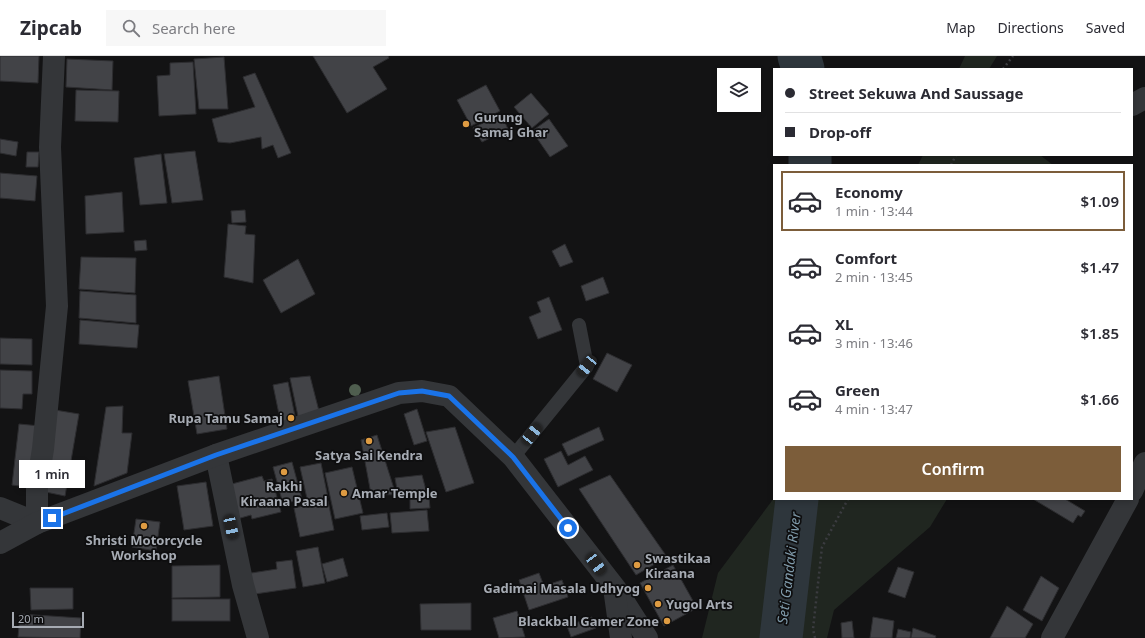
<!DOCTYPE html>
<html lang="en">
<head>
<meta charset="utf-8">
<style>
	:root { --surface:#fff; --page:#f7f7f7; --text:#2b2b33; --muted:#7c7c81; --line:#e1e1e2; --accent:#7c5d3a }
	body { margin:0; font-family:"Noto Sans",sans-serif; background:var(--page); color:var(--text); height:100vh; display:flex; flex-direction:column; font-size:15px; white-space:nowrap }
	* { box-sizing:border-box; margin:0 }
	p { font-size:13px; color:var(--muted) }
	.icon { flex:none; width:22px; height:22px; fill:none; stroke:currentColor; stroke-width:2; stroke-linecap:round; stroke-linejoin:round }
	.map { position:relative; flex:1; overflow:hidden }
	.side { position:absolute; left:773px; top:108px; width:360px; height:336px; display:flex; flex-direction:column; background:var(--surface); border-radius:0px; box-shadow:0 2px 6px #0003 }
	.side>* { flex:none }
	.hud { position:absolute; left:773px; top:12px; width:360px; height:88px; border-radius:0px; box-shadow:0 2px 6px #0003; display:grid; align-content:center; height:88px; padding:0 12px; background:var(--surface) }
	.tools { position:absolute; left:717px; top:12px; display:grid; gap:8px }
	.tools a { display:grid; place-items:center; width:44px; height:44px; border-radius:0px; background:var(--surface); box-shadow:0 2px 6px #0003; font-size:20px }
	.scale { position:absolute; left:12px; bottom:10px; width:72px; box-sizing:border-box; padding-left:4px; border:2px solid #a6abb3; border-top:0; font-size:11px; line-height:14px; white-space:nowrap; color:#a6abb3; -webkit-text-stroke:3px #0e0e0f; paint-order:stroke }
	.end { position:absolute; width:18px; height:18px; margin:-9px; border:5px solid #1a73e8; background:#fff; box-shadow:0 0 0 2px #fff }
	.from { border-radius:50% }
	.bubble { position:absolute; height:28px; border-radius:0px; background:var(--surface); box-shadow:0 2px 6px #0003; font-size:13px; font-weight:600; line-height:28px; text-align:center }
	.car { position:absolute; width:12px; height:24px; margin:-12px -6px; border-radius:5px; box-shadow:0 0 3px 1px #0007; background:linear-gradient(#222 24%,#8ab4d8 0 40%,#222 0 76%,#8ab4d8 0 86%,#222 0) }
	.hud b { display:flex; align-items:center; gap:14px; height:38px; font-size:15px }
	.hud b+b { border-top:1px solid var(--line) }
	.hud i { width:10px; height:10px; background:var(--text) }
	ul { padding:7px 0 0; list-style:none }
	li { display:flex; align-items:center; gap:12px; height:60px; margin:0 8px 6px; padding:0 4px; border:2px solid transparent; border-radius:0px }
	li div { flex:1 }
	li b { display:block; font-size:15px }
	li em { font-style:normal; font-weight:600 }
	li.current { border-color:var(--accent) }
	li>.icon { width:36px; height:36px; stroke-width:1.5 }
	.button { display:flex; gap:8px; margin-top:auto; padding:8px 12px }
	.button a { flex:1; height:46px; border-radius:0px; background:var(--accent); color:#fff; font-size:16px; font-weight:600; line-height:46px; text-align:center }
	header { display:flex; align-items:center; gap:24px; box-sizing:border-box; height:56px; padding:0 20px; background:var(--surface); border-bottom:1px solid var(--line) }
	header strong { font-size:19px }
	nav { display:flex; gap:22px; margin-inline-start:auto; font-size:14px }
	.search { width:280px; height:36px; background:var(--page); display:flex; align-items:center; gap:10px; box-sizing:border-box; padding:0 14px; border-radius:0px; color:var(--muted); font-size:15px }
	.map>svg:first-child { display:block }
	.green { fill:#202620 }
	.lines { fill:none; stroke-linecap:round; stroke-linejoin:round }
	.river { stroke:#2e363c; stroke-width:43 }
	.building { fill:#424347; stroke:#2d2d30 }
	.path { stroke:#3b3c40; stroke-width:2.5; stroke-dasharray:2 3; stroke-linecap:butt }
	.service { stroke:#343639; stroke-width:14 }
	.minor { stroke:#343639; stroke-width:22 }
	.tree { fill:#4f5e4f }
	.route { stroke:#1a73e8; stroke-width:5 }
	.poi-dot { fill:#de9b42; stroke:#0e0e0f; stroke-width:1.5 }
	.labels { text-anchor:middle; stroke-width:3.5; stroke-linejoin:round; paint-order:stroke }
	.poi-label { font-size:13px; font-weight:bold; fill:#a6abb3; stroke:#0e0e0f; text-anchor:start }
	.water-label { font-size:14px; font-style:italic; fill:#809bab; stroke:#0e0e0f }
</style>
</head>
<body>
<header>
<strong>Zipcab</strong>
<div class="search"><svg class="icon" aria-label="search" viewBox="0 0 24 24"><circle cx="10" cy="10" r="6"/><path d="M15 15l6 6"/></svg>Search here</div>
<nav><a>Map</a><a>Directions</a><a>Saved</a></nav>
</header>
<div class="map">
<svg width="1145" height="582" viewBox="0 0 1145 582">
	<rect width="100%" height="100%" fill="#131314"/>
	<g class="green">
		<path d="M965,0H997L989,13H959Z"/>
		<path d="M923,99H1040L1053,109H918Z"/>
		<path d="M774,442V443H947L930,471L834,554L827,582H702L718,517Z"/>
	</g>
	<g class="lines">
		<g class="river">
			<path d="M799,0L803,13"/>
			<path d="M810,99V109"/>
			<path d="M781,582L797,443"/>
		</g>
	</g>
	<g class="building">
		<path d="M0,0H39L38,27L0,25Z"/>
		<path d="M313,0H388L389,2L373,11L387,33L347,57Z"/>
		<path d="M224,1L228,53H199L194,3Z"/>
		<path d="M67,3L113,5L112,34L66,31Z"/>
		<path d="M193,6L196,58L159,60L157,20L170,19V7Z"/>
		<path d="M255,17L291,97L278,102L273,89L262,93L261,81L230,87L218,86L212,63L255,51L243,21Z"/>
		<path d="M486,29L500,55L471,70L457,44Z"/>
		<path d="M76,34L119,35L118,66L75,65Z"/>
		<path d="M531,37L549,58L532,72L514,51Z"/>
		<path d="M501,58L508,73L482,86L473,72Z"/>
		<path d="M549,63L568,90L550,101L532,75Z"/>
		<path d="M0,83L18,86L16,100L0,97Z"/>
		<path d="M195,95L203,144L172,147L164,98Z"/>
		<path d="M27,96H39L38,111H26Z"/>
		<path d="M161,98L167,147L140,149L134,102Z"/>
		<path d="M0,117L37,120L35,145L0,142Z"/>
		<path d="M122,136L124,176L86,178L85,140Z"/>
		<path d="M245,154L246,166L232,167L231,155Z"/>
		<path d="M228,168L246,170L245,178L255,179L253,227L224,221Z"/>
		<path d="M146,184L147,194L135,195L134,185Z"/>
		<path d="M565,188L573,206L560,211L552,195Z"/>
		<path d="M81,201L136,202L135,237L79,233Z"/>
		<path d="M298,203L315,238L281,257L263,224Z"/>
		<path d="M603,221L609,237L586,245L581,230Z"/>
		<path d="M80,235L136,239V267L79,262Z"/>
		<path d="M549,241L562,274L538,283L529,261L541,256L537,246Z"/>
		<path d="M80,264L139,269L137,292L79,288Z"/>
		<path d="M0,282L32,283V309L0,308Z"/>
		<path d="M607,297L632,309L617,336L593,323Z"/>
		<path d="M0,314L32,315V338H23L22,353L0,352Z"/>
		<path d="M219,320L227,373L197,378L188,325Z"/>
		<path d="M310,320L320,359L299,365L290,322Z"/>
		<path d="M288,326L296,365L281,368L273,329Z"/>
		<path d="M123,350L122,377H132L127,417L94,430L106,351Z"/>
		<path d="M417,353L427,385L414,389L404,358Z"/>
		<path d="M55,354L79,358L65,440L41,435Z"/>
		<path d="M19,368L40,370L34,432L12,429Z"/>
		<path d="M455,371L474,427L446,436L426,376Z"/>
		<path d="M599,371L604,384L568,400L562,388Z"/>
		<path d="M377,379L396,439L371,438L361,384Z"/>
		<path d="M561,395L568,409L585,400L593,414L558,431L544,403Z"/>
		<path d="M292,406L302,443L283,448L273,411Z"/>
		<path d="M321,407L328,442L308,447L300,411Z"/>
		<path d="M352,411L363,457L335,463L325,417Z"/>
		<path d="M422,419L427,438L398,439L395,422Z"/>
		<path d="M610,419L667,501L636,519L579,433Z"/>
		<path d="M262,420L264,425L272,423L281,456L252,463L251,459L237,463L228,429Z"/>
		<path d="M206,426L213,470L184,474L177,430Z"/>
		<path d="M429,441L430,452L410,453V442Z"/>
		<path d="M1033,443H1065L1085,455L1081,461L1078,459L1073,467Z"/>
		<path d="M328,445L334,474L300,481L294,452Z"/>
		<path d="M427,454L429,475L392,477L390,457Z"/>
		<path d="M387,457L389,471L362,474L360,460Z"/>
		<path d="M136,463L160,466L156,495L132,491Z"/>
		<path d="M318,491L325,527L303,531L296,495Z"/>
		<path d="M343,502L348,520L327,526L322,508Z"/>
		<path d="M292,504L296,532L248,539L245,518L277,513L276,506Z"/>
		<path d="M220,509V541L172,542V510Z"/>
		<path d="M673,509L697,552L664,570L640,527Z"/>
		<path d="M898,511L914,516L905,542L888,536Z"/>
		<path d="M539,517L544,530L562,524L568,541L529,554L519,524Z"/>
		<path d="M1041,520L1059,532L1042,565L1023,554Z"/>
		<path d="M30,532H73V553L31,554Z"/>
		<rect x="172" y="543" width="58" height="22"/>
		<path d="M471,547V574H421L420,548Z"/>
		<path d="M1007,550L1033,568L1025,582H990Z"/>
		<path d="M517,555L525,581L499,582L493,562Z"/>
		<path d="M20,558L81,562L80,582L18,581Z"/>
		<path d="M592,561L596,572L571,581L567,570Z"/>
		<path d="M873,561L894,565L892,582H870Z"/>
		<path d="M852,565L854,582H842L841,567Z"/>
		<path d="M913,572L936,580L935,582H911Z"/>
		<path d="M898,573L911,576L910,582H896Z"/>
	</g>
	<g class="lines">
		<g class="path">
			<path d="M1003,13L1013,0"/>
			<path d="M951,109L956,99"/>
			<path d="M815,582L813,573L822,491L848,443"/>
		</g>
		<path class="service" d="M513,401L587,310L579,269"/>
		<g class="minor">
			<path d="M1132,49L1145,42"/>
			<path d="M216,399L243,529L258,582"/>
			<path d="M1132,435L1145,407"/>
			<path d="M0,452L37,467V430L43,393L57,250L50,91L54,0"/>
			<path d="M0,487L37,467L216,399L399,337L422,335L449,340L513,401L615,532L647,582"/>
			<path d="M615,539L621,582"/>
			<path d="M1052,582L1128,443"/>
		</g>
	</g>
	<circle class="tree" cx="355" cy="334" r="6"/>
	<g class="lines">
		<path class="route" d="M52,462L216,399L399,337L422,335L449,340L513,401L568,472"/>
	</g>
	<g class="poi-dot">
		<circle cx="466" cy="68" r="4"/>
		<circle cx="291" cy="362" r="4"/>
		<circle cx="369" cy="385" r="4"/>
		<circle cx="284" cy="416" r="4"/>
		<circle cx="344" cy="437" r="4"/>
		<circle cx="144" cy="470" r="4"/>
		<circle cx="637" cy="509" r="4"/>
		<circle cx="648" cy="532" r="4"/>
		<circle cx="658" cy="548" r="4"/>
		<circle cx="667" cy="565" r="4"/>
	</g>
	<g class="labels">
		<g class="poi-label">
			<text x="474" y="66">Gurung<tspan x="474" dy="15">Samaj Ghar</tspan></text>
			<text x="283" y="367" text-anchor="end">Rupa Tamu Samaj</text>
			<text x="369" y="404" text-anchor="middle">Satya Sai Kendra</text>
			<text x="284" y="435" text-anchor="middle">Rakhi<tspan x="284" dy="15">Kiraana Pasal</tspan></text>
			<text x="352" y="442">Amar Temple</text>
			<text x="144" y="489" text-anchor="middle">Shristi Motorcycle<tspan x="144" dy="15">Workshop</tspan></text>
			<text x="645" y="507">Swastikaa<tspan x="645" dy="15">Kiraana</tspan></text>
			<text x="640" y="537" text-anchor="end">Gadimai Masala Udhyog</text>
			<text x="666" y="553">Yugol Arts</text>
			<text x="659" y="570" text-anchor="end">Blackball Gamer Zone</text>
		</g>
		<g class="water-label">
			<text transform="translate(789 512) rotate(-83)" y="5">Seti Gandaki River</text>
		</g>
	</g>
</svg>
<div class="tools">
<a><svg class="icon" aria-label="layers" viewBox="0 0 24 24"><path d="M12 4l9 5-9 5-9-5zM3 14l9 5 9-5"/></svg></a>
</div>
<div class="scale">20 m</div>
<i class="end from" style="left:568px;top:472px"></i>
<i class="end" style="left:52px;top:462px"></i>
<div class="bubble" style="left:19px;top:404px;width:66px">1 min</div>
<i class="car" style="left:587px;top:310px;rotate:219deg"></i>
<i class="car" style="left:532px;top:378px;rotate:39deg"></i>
<i class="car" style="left:231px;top:471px;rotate:168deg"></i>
<i class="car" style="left:596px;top:508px;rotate:143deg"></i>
<div class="hud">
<b><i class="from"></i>Street Sekuwa And Saussage</b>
<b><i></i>Drop-off</b>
</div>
<section class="side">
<ul>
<li class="current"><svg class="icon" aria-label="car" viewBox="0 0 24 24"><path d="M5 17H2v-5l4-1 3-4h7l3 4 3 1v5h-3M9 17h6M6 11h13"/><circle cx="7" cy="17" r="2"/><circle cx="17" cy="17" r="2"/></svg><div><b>Economy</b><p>1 min · 13:44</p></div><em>$1.09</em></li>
<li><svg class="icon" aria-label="car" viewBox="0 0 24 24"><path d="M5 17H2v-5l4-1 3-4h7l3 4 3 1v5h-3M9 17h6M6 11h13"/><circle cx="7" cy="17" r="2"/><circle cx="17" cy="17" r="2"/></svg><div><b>Comfort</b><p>2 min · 13:45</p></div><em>$1.47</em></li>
<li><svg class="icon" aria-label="car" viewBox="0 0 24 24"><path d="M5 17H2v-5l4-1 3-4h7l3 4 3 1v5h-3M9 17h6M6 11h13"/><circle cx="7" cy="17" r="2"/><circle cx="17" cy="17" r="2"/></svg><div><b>XL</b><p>3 min · 13:46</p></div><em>$1.85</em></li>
<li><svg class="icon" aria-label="car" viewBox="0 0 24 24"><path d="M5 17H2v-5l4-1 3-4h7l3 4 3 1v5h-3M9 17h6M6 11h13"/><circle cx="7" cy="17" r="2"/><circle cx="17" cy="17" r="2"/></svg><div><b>Green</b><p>4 min · 13:47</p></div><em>$1.66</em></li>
</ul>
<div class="button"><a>Confirm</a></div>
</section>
</div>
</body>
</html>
